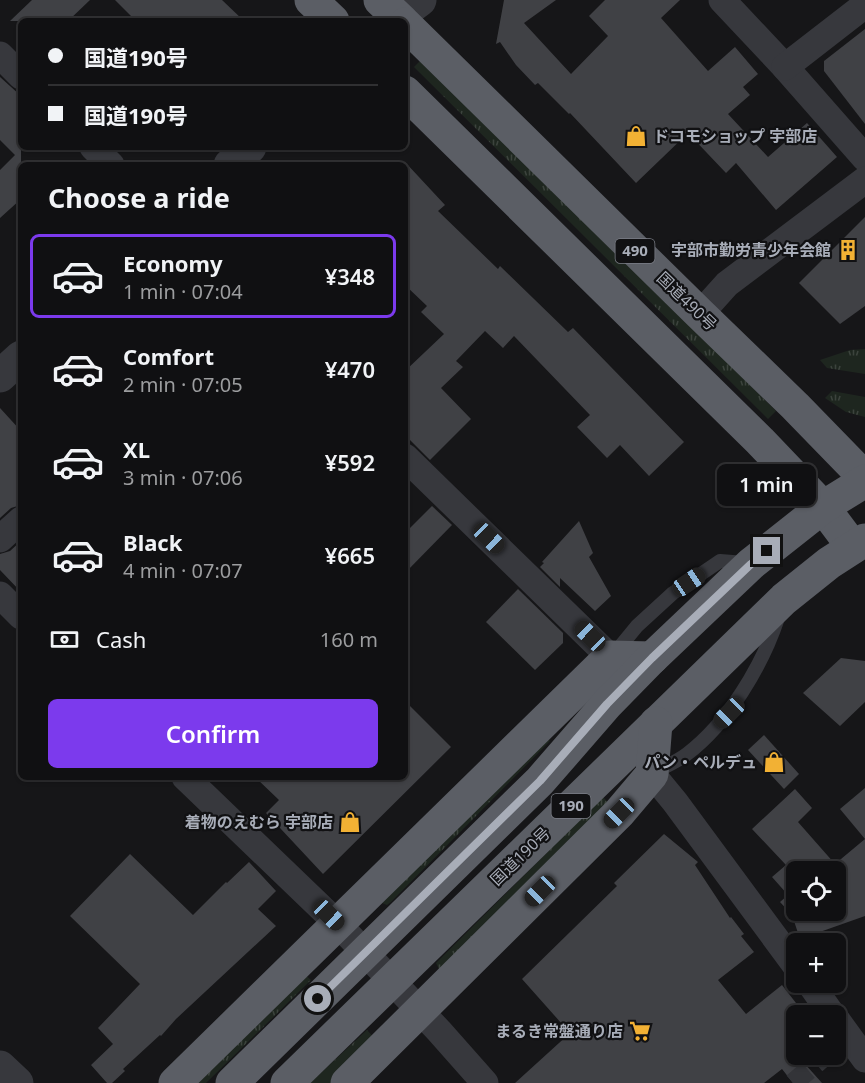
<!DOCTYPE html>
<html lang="en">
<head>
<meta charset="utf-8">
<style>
	:root { --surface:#101012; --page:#1e1e20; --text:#f1f3f6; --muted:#9c9d9f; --line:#303032; --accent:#7c3aed }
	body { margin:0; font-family:"Noto Sans","Noto Sans JP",sans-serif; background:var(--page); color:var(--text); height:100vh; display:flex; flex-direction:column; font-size:22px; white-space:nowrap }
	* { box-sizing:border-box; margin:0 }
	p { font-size:20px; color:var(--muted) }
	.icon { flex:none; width:33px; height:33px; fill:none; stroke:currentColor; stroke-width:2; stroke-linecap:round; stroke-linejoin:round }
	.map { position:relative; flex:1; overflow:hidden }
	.side { position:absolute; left:18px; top:162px; width:390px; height:618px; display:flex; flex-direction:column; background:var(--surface); border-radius:9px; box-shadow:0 2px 4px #0004,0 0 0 2px var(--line) }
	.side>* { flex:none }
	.guide { position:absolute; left:18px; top:18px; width:390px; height:132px; border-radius:9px; box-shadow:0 2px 4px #0004,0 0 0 2px var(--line); display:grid; align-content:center; height:132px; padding:0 30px; background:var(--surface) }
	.fabs { position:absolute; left:786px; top:861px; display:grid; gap:12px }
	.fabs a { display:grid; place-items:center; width:60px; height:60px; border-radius:9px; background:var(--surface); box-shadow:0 2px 4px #0004,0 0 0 2px var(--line); font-size:30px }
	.end { position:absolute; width:27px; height:27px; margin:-14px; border:8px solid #a8adb8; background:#111; box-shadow:0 0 0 3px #111 }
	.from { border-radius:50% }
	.bubble { position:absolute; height:42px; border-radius:9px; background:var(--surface); box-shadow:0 2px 4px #0004,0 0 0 2px var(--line); font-size:20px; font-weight:600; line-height:42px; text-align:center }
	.car { position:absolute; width:18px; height:36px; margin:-18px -9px; border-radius:8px; box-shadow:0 0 4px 2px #0007; background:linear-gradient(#222 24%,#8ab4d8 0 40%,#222 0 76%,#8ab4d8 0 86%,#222 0) }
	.guide b { display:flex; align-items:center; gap:21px; height:57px; font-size:22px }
	.guide b+b { border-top:2px solid var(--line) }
	.guide i { width:15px; height:15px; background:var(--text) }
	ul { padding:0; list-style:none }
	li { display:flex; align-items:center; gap:18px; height:84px; margin:0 12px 9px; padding:0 18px; border:3px solid transparent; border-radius:9px }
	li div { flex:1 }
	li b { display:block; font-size:22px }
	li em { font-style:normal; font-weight:600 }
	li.active { border-color:var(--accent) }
	li>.icon { width:54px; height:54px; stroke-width:1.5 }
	h2 { padding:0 30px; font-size:27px; line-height:72px }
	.pay { display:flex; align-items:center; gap:15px; height:66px; padding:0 30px; font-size:22px }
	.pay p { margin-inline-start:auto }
	.primary-button { display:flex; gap:12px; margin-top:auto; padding:12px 30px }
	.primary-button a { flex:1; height:69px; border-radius:9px; background:var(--accent); color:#fff; font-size:24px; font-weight:600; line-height:69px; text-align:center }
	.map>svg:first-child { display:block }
	.grass { fill:url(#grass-tufts) }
	.building { fill:#404145; fill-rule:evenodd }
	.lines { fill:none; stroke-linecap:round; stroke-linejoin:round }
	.pedestrian-tunnel { stroke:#333438; stroke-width:20; stroke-dasharray:20 10; stroke-linecap:butt }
	.service { stroke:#37383d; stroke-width:14 }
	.minor { stroke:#37383d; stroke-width:27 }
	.tertiary { stroke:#37383d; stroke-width:33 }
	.trunk { stroke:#5b5e65; stroke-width:33 }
	.route { stroke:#a8adb8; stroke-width:8 }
	.labels { text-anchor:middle; stroke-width:4.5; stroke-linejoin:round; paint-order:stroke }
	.shield { fill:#111113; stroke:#7b7e86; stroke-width:1.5 }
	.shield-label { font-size:15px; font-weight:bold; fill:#a8adb8 }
	.poi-label { font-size:16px; font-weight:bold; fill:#a8adb8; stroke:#111113; text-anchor:end }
	.street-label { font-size:16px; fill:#a8adb8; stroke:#111113 }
</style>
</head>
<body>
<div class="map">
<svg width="865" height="1083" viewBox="0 0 865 1083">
	<defs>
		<pattern id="grass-tufts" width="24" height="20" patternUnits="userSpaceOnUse" patternTransform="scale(1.5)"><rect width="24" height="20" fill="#1e261f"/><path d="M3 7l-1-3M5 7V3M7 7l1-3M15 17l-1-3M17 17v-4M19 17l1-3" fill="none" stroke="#3c433d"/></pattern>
	</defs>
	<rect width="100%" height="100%" fill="#161618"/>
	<g class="grass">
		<path d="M422,59L776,411L768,419L414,67Z"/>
		<path d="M865,349V374L827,368L820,360L850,350Z"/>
		<path d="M832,391L865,397V417L846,412L825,398Z"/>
		<path d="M546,738L550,741L391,902L387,905L382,903Z"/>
		<path d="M603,797L612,807L440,971L436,963Z"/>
		<path d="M302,972L311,980L206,1083H188Z"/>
		<path d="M367,1030L375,1039L331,1083H310Z"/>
	</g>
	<g class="building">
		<path d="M32,0H90L68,21H10Z"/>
		<path d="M115,0H222L244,21H136Z"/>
		<path d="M504,0H556L524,23L571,74L608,36L589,16L605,0H680L661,18L708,71L735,47L758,74L743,87L750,95L728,114L768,157L807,123L837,157L776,210L736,163L726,173L688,133L636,183L570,113L569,114L538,83L535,85L516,65L500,42L496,44Z"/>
		<path d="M865,29V124L824,71V61Z"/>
		<path d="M0,77L21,96V199L0,218V170L15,155L0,140Z"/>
		<path d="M405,162L445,205L438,211L498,269L500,266L568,332L573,328L684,442L649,476L620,445L607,458L577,427L590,415L514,336L503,348L485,331L456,361L463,367L441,388L471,419L430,460L405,435V371L444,334L421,312L427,306L405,285Z"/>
		<path d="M865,217V306L840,324L799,283Z"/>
		<path d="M0,408L21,431V505L11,508L0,518Z"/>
		<path d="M432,506L452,525L405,573V533Z"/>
		<path d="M579,521L593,553L589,557L611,596L595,611L560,578V587L540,567L544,563L542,562Z"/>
		<path d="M21,541V592L0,570V554L10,551Z"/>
		<path d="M518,589L563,633V643L535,670L486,622Z"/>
		<path d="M841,658L865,661V702L840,726L803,693Z"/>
		<path d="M405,701L451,747L323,874L266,813L279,800L255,777H405Z"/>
		<path d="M764,735L799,774L784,789L748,750Z"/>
		<path d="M865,788V839L840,809Z"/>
		<path d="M795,789L812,808L798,822L835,864L865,839V916L800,939L792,915L780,902L788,895L772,877L786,865L752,829ZM796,872H836V910H796Z"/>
		<path d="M664,834L698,862L695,865L730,918L731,917L744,934L741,936L754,952L718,980L746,1014L782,985L796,1003V1054L822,1083H793L782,1069L764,1083H515L570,1033L522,979L617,886L614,883Z"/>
		<path d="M130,854L193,915L226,882L227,883L249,862L276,891L258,909L276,926L176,1019L161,1036L160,1035L123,1069L125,1071L112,1083H107L91,1065L113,1044L98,1028L140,984L70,916Z"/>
	</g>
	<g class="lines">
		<path class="pedestrian-tunnel" d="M793,1083L827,1054"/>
		<g class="service">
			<path d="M614,654L637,626L673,593L720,561L745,563"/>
			<path d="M655,772C666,766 678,761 687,754C728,723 762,666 778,618"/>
		</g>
		<g class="minor">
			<path d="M722,0L785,67L865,158"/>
			<path d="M0,55L21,76"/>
			<path d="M785,67L865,5"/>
			<path d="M93,147L111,165"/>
			<path d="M700,314L727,284L865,180"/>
			<path d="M405,457L610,657"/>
			<path d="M0,539L21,520"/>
			<path d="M0,595L21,616"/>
			<path d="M652,774L675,802L796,966"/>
			<path d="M185,777L338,924L439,1031L485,1083"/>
			<path d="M809,982L833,1016"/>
			<path d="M836,1019L865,1059"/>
		</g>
		<g class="tertiary">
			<path d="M392,21L420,0"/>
			<path d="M230,165L250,147"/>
			<path d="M0,376L21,357"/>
			<path d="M0,1067L17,1083"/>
		</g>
		<g class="trunk">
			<path d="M311,0L333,21"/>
			<path d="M380,0L402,21"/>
			<path d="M405,24L700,314L795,406L865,478"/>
			<path d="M405,92L760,441L823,507L853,547"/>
			<path d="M175,1083L610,657L652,658"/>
			<path d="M232,1083L540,781L607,704L652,658L751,564L823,507L865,481"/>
			<path d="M287,1083L784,599L829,563L865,540"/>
			<path d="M347,1083L619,813L652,774L656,723"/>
		</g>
	</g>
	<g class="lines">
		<path class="route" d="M318,999L540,781L607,704L652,658L751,564L767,551"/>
	</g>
	<defs>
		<symbol id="shop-bare" viewBox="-9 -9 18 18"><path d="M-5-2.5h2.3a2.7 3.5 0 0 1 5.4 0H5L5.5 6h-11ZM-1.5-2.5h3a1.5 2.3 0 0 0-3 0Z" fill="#f2b134" stroke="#111113" stroke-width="2.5" paint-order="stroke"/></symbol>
		<symbol id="building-bare" viewBox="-9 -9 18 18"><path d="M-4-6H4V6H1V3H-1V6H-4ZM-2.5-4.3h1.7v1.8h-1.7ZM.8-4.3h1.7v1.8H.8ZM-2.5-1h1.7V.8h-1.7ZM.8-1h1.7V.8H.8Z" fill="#f2b134" stroke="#111113" stroke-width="2.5" paint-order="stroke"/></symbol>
		<symbol id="supermarket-bare" viewBox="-9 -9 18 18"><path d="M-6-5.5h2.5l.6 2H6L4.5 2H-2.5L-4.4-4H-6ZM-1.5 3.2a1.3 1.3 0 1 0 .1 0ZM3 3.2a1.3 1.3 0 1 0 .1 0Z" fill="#f2b134" stroke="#111113" stroke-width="2.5" paint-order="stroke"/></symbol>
	</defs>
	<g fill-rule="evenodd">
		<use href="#shop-bare" x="621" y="121" width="30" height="30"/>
		<use href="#building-bare" x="833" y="235" width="30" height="30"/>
		<use href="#shop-bare" x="759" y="747" width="30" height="30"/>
		<use href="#shop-bare" x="335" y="807" width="30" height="30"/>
		<use href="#supermarket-bare" x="625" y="1016" width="30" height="30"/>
	</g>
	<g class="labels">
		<g class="shield">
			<rect x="615.5" y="239" width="39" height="24" rx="4.5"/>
			<rect x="551.5" y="794" width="39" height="24" rx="4.5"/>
		</g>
		<g class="shield-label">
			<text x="635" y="256">490</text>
			<text x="571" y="811">190</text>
		</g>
		<g class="poi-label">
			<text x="653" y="142" text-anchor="start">ドコモショップ 宇部店</text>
			<text x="831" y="256">宇部市勤労青少年会館</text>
			<text x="757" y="768">パン・ペルデュ</text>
			<text x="333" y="828">着物のえむら 宇部店</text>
			<text x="623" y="1037">まるき常盤通り店</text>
		</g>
		<g class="street-label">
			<text transform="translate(687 301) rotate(44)" y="6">国道490号</text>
			<text transform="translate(520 856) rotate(-44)" y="6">国道190号</text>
		</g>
	</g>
</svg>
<div class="fabs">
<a><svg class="icon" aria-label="locate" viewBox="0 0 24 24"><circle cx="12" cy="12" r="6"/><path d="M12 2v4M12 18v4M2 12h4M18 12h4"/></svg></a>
<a>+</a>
<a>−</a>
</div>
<i class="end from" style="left:318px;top:999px"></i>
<i class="end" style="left:767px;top:551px"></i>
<div class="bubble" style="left:717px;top:464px;width:99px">1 min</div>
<i class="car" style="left:489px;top:538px;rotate:134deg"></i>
<i class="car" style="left:689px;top:582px;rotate:56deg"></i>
<i class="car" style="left:590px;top:636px;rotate:314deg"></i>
<i class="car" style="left:729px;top:713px;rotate:225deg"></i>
<i class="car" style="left:619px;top:813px;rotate:225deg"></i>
<i class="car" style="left:540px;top:891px;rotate:225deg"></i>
<i class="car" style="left:329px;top:915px;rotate:134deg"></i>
<div class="guide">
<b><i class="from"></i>国道190号</b>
<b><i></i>国道190号</b>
</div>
<section class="side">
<h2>Choose a ride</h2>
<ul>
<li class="active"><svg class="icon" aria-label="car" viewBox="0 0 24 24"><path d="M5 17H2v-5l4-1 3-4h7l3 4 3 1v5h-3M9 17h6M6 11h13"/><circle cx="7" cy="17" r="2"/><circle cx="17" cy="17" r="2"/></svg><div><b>Economy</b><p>1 min · 07:04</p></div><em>¥348</em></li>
<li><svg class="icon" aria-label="car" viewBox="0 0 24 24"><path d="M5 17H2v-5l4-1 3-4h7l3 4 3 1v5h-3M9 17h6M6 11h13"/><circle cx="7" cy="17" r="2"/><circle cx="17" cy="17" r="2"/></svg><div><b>Comfort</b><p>2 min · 07:05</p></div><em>¥470</em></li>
<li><svg class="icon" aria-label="car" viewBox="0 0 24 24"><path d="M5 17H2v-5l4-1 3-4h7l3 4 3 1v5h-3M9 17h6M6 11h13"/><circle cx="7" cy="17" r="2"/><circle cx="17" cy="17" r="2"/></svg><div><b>XL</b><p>3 min · 07:06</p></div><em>¥592</em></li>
<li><svg class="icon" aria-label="car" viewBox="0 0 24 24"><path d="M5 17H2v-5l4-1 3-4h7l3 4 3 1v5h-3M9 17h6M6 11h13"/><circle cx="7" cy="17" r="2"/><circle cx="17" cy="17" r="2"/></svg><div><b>Black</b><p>4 min · 07:07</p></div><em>¥665</em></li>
</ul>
<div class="pay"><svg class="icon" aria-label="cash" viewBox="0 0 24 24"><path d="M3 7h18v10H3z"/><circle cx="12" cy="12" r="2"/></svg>Cash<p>160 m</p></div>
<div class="primary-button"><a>Confirm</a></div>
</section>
</div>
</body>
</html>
